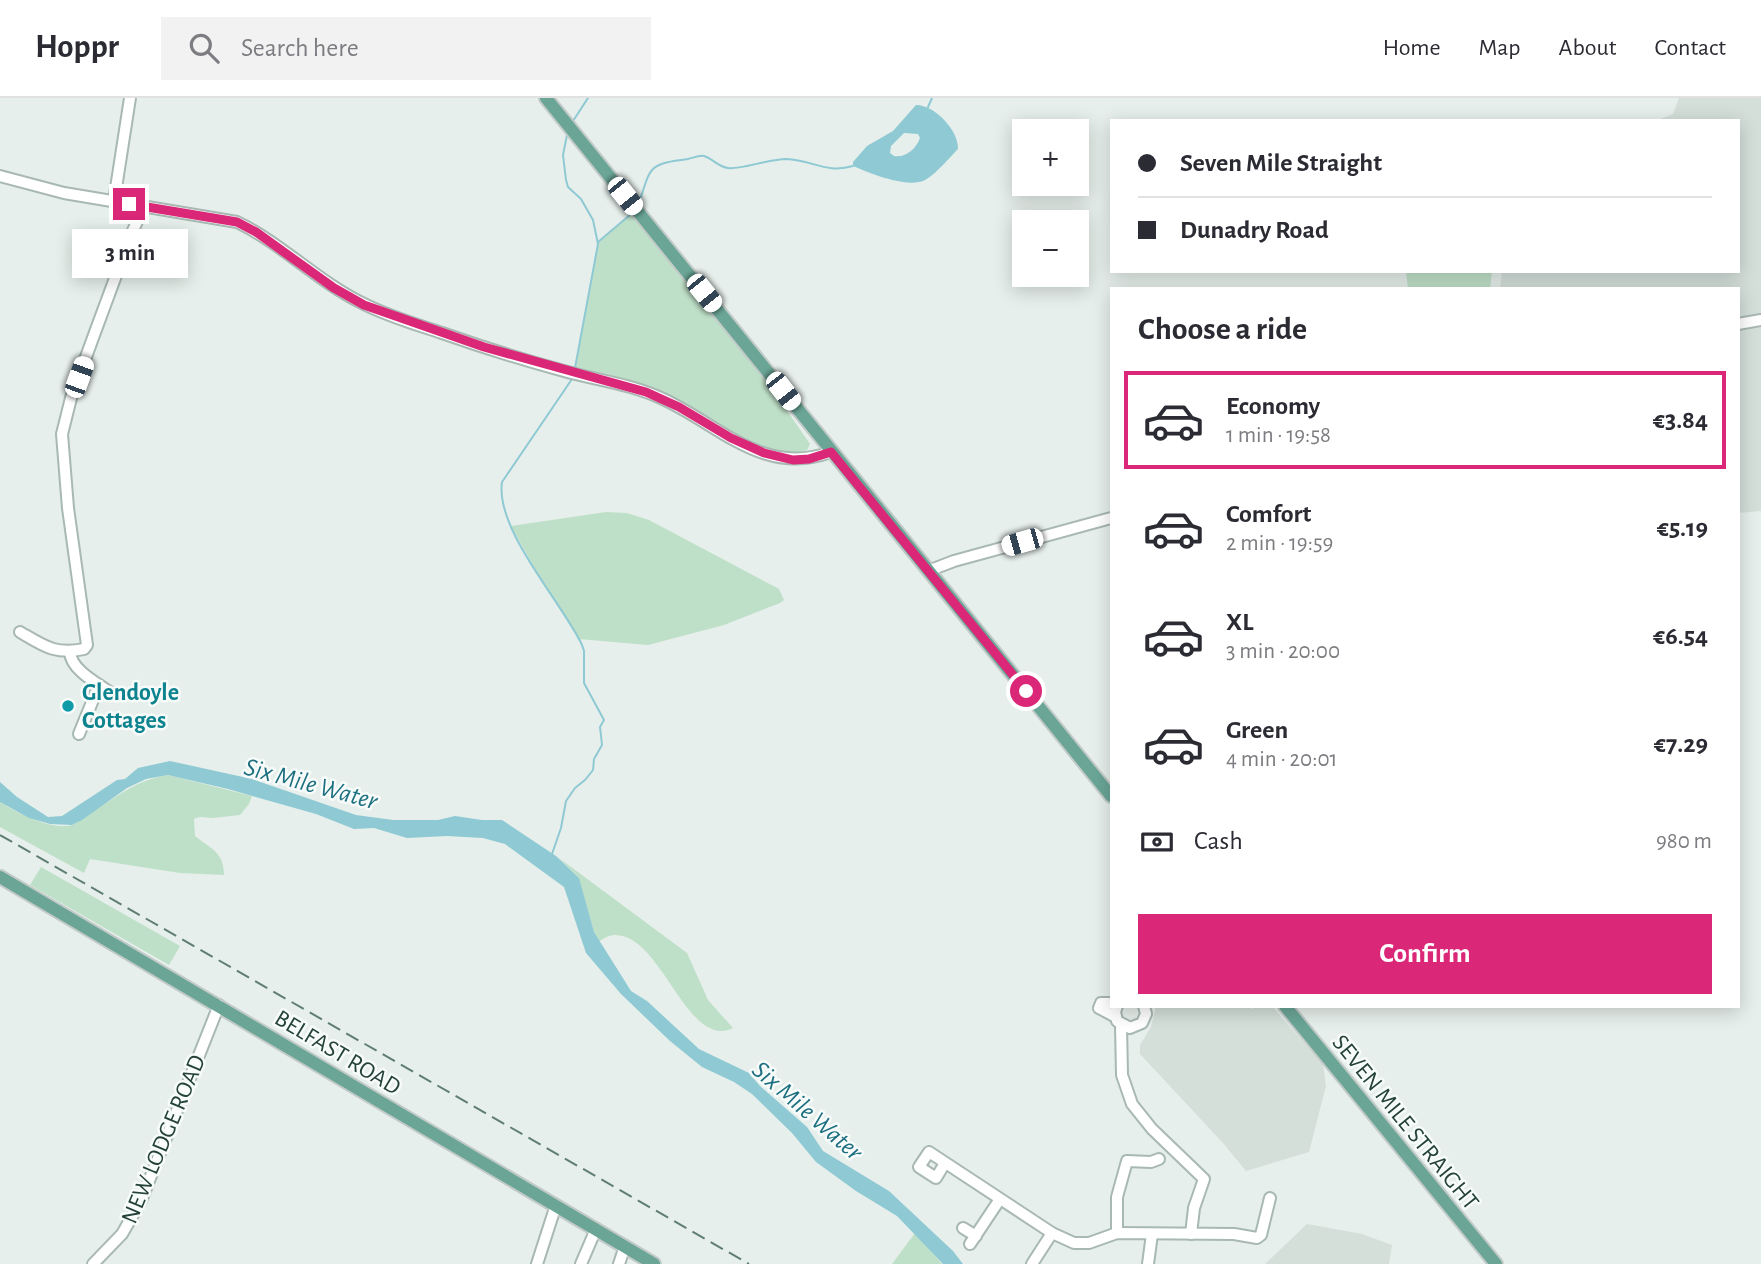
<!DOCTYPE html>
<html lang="en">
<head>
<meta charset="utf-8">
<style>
	:root { --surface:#fff; --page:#f2f2f3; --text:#2b2b33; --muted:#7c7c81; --line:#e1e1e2; --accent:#db2777 }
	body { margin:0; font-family:"Alegreya Sans",sans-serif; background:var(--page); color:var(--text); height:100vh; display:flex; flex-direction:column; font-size:26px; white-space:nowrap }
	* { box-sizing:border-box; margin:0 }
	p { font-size:23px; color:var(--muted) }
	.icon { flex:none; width:38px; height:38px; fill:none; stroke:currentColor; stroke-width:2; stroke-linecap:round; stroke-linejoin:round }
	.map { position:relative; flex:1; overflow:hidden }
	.details { position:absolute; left:1110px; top:189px; width:630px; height:721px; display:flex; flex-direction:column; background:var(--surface); border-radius:0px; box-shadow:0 4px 18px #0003 }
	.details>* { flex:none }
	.hud { position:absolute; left:1110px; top:21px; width:630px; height:154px; border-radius:0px; box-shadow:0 4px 18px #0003; display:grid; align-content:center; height:154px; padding:0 28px; background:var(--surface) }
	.tools { position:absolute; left:1012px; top:21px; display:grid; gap:14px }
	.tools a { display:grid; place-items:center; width:77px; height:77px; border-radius:0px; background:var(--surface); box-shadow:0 4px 18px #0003; font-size:35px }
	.end { position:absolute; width:32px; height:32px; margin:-16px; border:9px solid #db2777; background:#fff; box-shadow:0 0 0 4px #fff }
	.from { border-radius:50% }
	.bubble { position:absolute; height:49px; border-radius:0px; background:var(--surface); box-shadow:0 4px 18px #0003; font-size:23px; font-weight:700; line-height:49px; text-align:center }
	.car { position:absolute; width:21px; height:42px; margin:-21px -10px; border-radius:9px; box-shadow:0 0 5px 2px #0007; background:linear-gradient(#fff 24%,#345 0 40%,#fff 0 76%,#345 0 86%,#fff 0) }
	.hud b { display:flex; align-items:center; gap:24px; height:66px; font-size:26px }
	.hud b+b { border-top:2px solid var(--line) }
	.hud i { width:18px; height:18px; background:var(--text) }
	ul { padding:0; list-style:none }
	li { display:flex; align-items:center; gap:21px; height:98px; margin:0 14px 10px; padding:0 14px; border:4px solid transparent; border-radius:0px }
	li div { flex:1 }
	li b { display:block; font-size:26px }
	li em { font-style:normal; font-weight:700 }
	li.on { border-color:var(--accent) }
	li>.icon { width:63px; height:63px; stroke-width:1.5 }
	h2 { padding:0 28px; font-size:32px; line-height:84px }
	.pay { display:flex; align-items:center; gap:18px; height:77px; padding:0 28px; font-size:26px }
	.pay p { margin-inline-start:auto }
	.action { display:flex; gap:14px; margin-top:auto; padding:14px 28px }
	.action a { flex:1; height:80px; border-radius:0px; background:var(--accent); color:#fff; font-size:28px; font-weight:700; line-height:80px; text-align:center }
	header { display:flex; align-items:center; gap:42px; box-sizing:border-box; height:98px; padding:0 35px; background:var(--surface); border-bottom:2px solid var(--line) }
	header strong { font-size:33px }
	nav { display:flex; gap:38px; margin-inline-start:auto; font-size:24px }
	.search { width:490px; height:63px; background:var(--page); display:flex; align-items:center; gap:18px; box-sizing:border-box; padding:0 24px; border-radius:0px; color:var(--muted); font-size:26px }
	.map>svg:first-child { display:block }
	.built { fill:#d4dfda }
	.green { fill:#bfe0c8 }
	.water { fill:#8ec9d4; fill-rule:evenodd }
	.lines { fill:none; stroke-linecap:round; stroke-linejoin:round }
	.stream { stroke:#8ec9d4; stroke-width:2 }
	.minor-casing { stroke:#a8b8b2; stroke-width:14 }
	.major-casing { stroke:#c2cac8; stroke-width:16 }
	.minor { stroke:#fff; stroke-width:10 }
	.major { stroke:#6aa596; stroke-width:12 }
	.rail { stroke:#5f7d75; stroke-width:2; stroke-dasharray:14 7; stroke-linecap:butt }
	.route { stroke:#db2777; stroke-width:9 }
	.culture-dot { fill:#0f9aa8; stroke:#f7fbf9; stroke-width:2.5 }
	.labels { text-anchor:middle; stroke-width:5; stroke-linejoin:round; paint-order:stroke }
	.culture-label { font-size:24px; font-weight:bold; fill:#0d838f; stroke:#f7fbf9; text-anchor:start }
	.street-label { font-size:24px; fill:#24423a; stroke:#f7fbf9 }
	.water-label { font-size:26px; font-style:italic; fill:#1c6f80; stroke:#f7fbf9 }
</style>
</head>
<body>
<header>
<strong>Hoppr</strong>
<div class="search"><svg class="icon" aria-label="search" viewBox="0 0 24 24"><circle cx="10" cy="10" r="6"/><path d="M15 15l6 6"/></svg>Search here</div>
<nav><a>Home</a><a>Map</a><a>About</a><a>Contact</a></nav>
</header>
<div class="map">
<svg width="1761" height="1166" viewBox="0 0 1761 1166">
	<rect width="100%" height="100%" fill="#e6efeb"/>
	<g class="built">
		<path d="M1679,0H1761V413L1738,415V191H1500L1502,173H1738V23H1655L1673,16Z"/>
		<path d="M1156,908H1243L1253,911L1254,908H1272L1323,966L1326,988L1309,1054L1246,1073L1223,1045L1140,956V947L1151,929Z"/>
		<path d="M1307,1126L1362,1136L1392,1147L1389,1166H1265Z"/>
	</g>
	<g class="green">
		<path d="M631,116L772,291L810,346L807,352L790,357L763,352L616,280L576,269L598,145Z"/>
		<path d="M1406,173H1492L1490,191H1408Z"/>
		<path d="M606,414L627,415L649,422L779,491L784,502L780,505L724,527L648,547L579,541L544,487L511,428Z"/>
		<path d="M168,677L252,698L249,706L240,717C231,718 222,719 213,720C205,720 202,717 194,721L195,738C211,751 224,754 224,777L180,775L90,761L84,775L0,729V704C17,715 52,733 72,727C80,724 88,717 95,712C123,695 135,683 168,677Z"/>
		<path d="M559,760L687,855L708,902L733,930C687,953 662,835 614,837C609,837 603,841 599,843L594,834L578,779Z"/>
		<path d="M41,769L180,848L169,867L30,787Z"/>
		<path d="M915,1135L942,1166H892Z"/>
	</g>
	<g class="water">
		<path d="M916,7C935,7 959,33 958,51C950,59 934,78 925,82C908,91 869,75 853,68V64L867,48L893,33ZM904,35L918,36L920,40C916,51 906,60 894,58L890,55L891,48Z"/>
		<path d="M170,663L252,681L356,717L393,722H438L455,718L482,722H502L556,758L579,780L594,834L631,893L647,903L699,951L749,975L760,988L807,1029L823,1053L889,1093L953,1153L963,1166H943L897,1118L856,1093L816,1064L792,1035L752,996L734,984L702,969L670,943L621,896L586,855L564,789L505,746L483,740L447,738L407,740L374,730L354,731L316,716L228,691L168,677L146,681L127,690L82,722L72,727L50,726L29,720L0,704V684L17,699L48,719L62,718L117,682L125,681L138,670Z"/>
	</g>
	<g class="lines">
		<g class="stream">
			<path d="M928,9L932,0"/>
			<path d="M573,23L588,0"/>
			<path d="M567,37L563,57L566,82L568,89L581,101L593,122L598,146L575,270"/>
			<path d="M639,105C651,68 648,66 688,61C693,60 699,57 704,58C712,60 718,69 728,70C740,72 769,61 786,61C813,62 826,76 853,68"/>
			<path d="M598,144L631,116"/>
			<path d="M552,756L561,730L566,703L575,690L585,682L593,672L594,661L602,647L600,629L604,622L584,585V553L582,547C562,504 495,432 502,384L572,281"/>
		</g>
		<defs>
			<g id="minor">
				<path d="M0,78L64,95L237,124C281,145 317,183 362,205C387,218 415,226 442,235C482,249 523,262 564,273C596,282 630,286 661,300C719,326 762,379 831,354"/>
				<path d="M114,103L130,0"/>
				<path d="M1738,226L1761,222"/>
				<path d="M928,473L954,463L1111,420"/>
				<path d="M20,534C44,548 55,557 84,551L87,547L68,410L62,336L71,300L94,237L131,137L143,110"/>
				<path d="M70,554C71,572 97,585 111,595"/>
				<path d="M79,636L99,587"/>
				<path d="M1111,905H1101L1099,910L1116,919"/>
				<path d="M1117,908L1115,914L1117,923L1130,930L1142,925L1146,916L1144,908"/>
				<path d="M1121,927L1122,977L1132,1006L1152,1031L1204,1081L1194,1110L1191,1136"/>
				<path d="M945,1065L936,1080L919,1069L929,1054L1052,1135L1074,1145H1089L1117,1135L1234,1136L1257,1140L1261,1137L1270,1100"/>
				<path d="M963,1130L976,1138"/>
				<path d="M1117,1135V1099L1127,1063L1151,1064L1159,1061"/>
				<path d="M970,1146L1000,1101"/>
				<path d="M93,1166L122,1136L141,1103L219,907"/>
				<path d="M537,1166L556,1107"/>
				<path d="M581,1166L596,1131"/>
				<path d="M619,1166L625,1148"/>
				<path d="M1032,1166L1052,1135"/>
				<path d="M1148,1166L1152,1136"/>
			</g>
			<g id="major">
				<path d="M546,0L1111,698"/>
				<path d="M0,779L654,1166"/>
				<path d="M1285,908L1496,1166"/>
			</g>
		</defs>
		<use href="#minor" class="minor-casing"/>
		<use href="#major" class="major-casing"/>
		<use href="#minor" class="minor"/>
		<use href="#major" class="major"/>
		<path class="rail" d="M0,737L749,1166"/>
	</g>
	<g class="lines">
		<path class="route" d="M129,106L237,124L256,134L334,190L364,207L484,249L646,294L679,309L731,340L764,355L793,362L809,361L831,354L1026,593"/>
	</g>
	<circle class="culture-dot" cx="68" cy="608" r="7"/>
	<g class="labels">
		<g class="culture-label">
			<text x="82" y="602">Glendoyle<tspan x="82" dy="28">Cottages</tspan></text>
		</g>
		<g class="street-label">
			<text transform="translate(338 954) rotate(31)" y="8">BELFAST ROAD</text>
			<text transform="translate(1406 1024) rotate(51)" y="8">SEVEN MILE STRAIGHT</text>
			<text transform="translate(163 1041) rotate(-67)" y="8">NEW LODGE ROAD</text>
		</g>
		<g class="water-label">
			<text transform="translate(311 685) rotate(15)" y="9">Six Mile Water</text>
			<text transform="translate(808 1012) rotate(41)" y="9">Six Mile Water</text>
		</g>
	</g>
</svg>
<div class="tools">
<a>+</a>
<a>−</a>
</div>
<i class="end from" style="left:1026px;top:593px"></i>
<i class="end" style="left:129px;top:106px"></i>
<div class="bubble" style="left:72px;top:131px;width:116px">3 min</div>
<i class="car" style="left:625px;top:98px;rotate:141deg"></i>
<i class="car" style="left:704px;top:195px;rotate:141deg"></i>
<i class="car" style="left:79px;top:279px;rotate:20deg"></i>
<i class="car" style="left:783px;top:293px;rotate:142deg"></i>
<i class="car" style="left:1022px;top:444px;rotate:254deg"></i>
<div class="hud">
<b><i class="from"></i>Seven Mile Straight</b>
<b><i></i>Dunadry Road</b>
</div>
<section class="details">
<h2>Choose a ride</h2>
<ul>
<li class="on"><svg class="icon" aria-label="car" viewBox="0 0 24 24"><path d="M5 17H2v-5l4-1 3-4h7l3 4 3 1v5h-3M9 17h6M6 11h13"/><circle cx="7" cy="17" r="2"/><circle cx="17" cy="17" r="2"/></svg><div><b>Economy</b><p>1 min · 19:58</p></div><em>€3.84</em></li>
<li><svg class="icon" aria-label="car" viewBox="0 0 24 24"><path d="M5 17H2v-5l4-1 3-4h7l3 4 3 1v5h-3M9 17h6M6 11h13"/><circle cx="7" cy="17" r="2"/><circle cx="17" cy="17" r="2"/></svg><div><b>Comfort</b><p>2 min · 19:59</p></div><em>€5.19</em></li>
<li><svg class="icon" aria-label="car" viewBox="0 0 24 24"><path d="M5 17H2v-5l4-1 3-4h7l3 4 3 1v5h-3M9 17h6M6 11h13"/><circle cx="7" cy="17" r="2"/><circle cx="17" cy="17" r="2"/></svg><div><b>XL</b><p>3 min · 20:00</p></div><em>€6.54</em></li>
<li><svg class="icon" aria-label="car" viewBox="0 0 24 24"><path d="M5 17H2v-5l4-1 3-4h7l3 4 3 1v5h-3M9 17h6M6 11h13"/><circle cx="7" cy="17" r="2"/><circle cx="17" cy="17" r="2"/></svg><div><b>Green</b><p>4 min · 20:01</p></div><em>€7.29</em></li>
</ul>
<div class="pay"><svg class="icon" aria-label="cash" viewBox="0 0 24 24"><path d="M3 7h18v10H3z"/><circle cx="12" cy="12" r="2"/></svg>Cash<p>980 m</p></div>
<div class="action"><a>Confirm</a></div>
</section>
</div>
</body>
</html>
